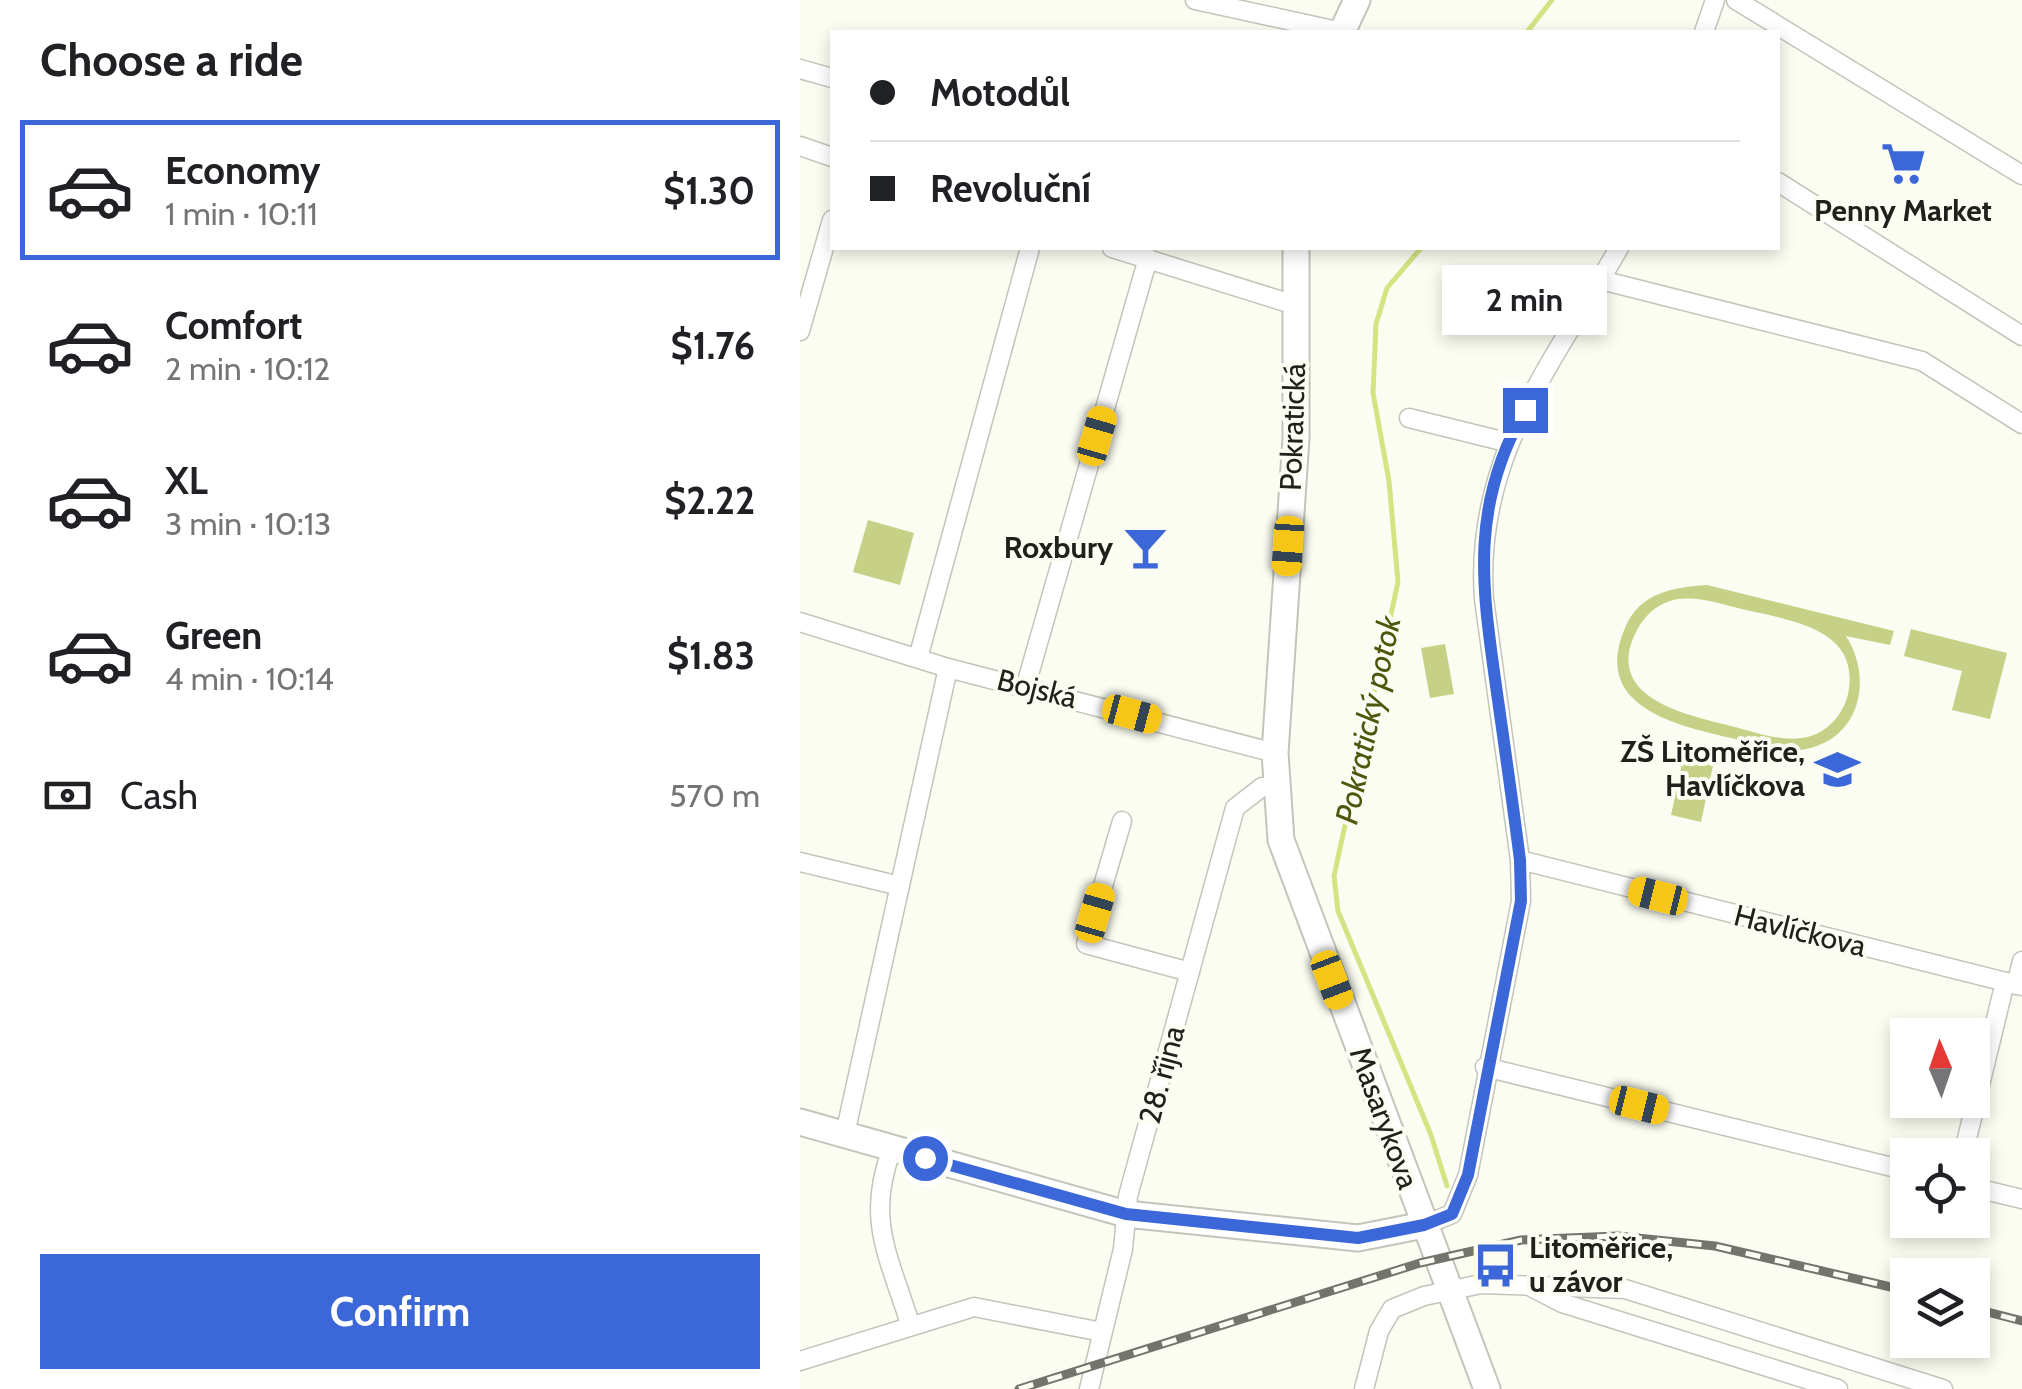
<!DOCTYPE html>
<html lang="en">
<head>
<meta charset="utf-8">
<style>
	:root { --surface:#fff; --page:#f6f6f6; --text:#202124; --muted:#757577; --line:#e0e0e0; --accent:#3c67d8 }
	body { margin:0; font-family:Cabin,sans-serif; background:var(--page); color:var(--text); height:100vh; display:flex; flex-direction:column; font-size:38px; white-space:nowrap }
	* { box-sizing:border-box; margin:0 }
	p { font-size:32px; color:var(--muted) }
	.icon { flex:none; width:55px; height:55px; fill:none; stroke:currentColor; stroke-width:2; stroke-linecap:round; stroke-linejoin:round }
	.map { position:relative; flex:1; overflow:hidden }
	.details { display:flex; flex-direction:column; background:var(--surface); width:800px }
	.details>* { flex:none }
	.banner { position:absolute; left:30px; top:30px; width:950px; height:220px; border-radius:0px; box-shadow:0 5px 15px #0003; display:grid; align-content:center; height:220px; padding:0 40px; background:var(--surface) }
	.needle { width:65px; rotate:358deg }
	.fabs { position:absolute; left:1090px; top:1018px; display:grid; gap:20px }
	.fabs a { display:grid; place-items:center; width:100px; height:100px; border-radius:0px; background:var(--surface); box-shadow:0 5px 15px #0003; font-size:50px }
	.end { position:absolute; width:45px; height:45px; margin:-22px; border:12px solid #3c67d8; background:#fff; box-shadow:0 0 0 5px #fff }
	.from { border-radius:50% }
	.bubble { position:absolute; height:70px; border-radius:0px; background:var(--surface); box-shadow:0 5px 15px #0003; font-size:32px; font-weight:800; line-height:70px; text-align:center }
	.car { position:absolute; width:30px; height:60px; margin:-30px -15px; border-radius:12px; box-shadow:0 0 8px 2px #0007; background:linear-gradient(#f5c518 24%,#345 0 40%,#f5c518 0 76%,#345 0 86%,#f5c518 0) }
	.banner b { display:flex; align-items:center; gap:35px; height:95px; font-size:38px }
	.banner b+b { border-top:2px solid var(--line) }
	.banner i { width:25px; height:25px; background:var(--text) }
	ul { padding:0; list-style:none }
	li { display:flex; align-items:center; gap:30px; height:140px; margin:0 20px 15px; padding:0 20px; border:5px solid transparent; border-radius:0px }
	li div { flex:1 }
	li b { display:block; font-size:38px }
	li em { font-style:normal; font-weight:800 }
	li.current { border-color:var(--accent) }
	li>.icon { width:90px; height:90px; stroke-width:1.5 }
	h2 { padding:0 40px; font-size:45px; line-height:120px }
	.pay { display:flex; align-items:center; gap:25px; height:110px; padding:0 40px; font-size:38px }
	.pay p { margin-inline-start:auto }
	.action { display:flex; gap:20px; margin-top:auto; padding:20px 40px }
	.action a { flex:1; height:115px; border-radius:0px; background:var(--accent); color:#fff; font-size:40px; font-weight:800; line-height:115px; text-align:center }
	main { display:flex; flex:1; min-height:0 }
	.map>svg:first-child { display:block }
	.green { fill:#c6d187; fill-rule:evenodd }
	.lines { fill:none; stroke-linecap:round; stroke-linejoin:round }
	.stream { stroke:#d6e383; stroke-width:5 }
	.street-casing { stroke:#c3c5ba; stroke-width:21 }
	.secondary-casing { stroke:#c3c5ba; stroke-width:29 }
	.street { stroke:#fff; stroke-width:18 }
	.secondary { stroke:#fff; stroke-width:25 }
	.rail-casing { stroke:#72746d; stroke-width:9 }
	.rail { stroke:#fbfdf2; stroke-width:5; stroke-dasharray:15; stroke-linecap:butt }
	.route { stroke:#3c67d8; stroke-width:12 }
	.labels { text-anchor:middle; stroke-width:8; stroke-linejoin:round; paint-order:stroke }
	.poi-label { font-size:30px; font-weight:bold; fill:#20211d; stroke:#fbfdf2; text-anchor:end }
	.street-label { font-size:30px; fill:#20211d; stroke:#fbfdf2 }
	.water-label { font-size:32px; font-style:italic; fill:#4f560e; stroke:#fbfdf2 }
</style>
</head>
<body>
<main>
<section class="details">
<h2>Choose a ride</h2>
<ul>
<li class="current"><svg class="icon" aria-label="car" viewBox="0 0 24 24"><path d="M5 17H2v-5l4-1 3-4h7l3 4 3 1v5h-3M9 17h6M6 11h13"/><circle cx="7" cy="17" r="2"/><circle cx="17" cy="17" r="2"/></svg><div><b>Economy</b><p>1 min · 10:11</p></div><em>$1.30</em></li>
<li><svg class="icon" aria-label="car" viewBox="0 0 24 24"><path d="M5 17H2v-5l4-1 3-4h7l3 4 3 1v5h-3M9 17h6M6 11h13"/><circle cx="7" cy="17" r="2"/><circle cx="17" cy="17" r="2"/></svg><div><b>Comfort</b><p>2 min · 10:12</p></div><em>$1.76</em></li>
<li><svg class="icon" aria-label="car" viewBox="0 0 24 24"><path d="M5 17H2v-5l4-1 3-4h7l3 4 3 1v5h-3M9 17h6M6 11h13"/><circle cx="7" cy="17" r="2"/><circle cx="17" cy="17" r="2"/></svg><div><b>XL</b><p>3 min · 10:13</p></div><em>$2.22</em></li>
<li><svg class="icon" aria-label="car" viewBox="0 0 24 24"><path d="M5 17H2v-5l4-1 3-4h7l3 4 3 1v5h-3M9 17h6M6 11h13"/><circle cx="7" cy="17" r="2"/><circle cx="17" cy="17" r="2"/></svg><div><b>Green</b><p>4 min · 10:14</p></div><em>$1.83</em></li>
</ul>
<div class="pay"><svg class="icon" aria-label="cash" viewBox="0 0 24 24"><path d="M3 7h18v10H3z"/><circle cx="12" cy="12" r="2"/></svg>Cash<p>570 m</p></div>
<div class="action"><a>Confirm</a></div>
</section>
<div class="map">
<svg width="1222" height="1389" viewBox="0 0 1222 1389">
	<rect width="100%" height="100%" fill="#fbfdf2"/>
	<g class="green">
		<path d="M68,520L114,533L100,585L53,572Z"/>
		<path d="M907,585L1094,631L1090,645L1046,636C1073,678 1061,738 1006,749C981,755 955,744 931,738C876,725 791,707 825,628C839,593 873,587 907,585ZM878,599C901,596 924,605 946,610C989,620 1057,628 1049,688C1047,706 1036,723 1020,732C993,747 959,733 931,726C887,715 801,698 837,630C846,613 860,602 878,599Z"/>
		<path d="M1111,629L1207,653L1190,719L1152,710L1162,671L1104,656Z"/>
		<path d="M645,644L654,694L630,698L621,648Z"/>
		<path d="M884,755L914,761L901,822L871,815Z"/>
	</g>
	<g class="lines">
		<g class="stream">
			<path d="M727,32L752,0"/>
			<path d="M621,248L587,288L576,324L573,393L589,481L598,582L534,876L538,911L631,1135L647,1186"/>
		</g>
		<defs>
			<g id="street">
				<path d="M395,0L542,32"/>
				<path d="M936,0L1222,175"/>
				<path d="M904,32L915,0"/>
				<path d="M0,69L32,78"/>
				<path d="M0,146L32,157"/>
				<path d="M978,182L1222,336"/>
				<path d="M312,248L495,305"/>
				<path d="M801,280L1122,361L1222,424"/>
				<path d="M0,331L32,220"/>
				<path d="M609,418L706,442"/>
				<path d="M0,622L148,668L475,753"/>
				<path d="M118,658L230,248"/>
				<path d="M226,685L348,258"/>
				<path d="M322,821L286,944L390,972"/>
				<path d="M720,860L1222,986"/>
				<path d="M0,862L100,886"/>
				<path d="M1216,985L1222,961"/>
				<path d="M685,1067L1108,1171"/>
				<path d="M45,1134L148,668"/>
				<path d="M92,1149C65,1219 89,1256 110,1324"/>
				<path d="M1163,1155L1205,982"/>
				<path d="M1172,1187L1222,1199"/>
				<path d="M624,1225L652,1214L668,1175L721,901L720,860L684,599C674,458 752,364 819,248"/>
				<path d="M733,1288L762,1303L1038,1389"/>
				<path d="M0,1361L174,1307L302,1332"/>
				<path d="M289,1389L323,1249L328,1196L435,808L462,787H475"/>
				<path d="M564,1389L579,1331L592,1309L624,1296L681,1284L825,1289L1143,1389"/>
			</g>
			<g id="secondary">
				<path d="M542,32L557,0"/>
				<path d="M496,248V438L475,753L481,840L687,1389"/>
				<path d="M0,1122L326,1214L558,1238L624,1225"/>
			</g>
		</defs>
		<use href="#street" class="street-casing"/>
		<use href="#secondary" class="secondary-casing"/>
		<use href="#street" class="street"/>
		<use href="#secondary" class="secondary"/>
		<defs>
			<g id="rail">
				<path d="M1172,1308L1222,1321"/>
				<path d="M219,1389L620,1263L721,1240L818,1236L915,1246L1108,1291"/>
			</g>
		</defs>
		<use href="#rail" class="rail-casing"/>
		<use href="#rail" class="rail"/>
	</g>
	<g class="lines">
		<path class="route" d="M125,1158L326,1214L558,1238L624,1225L652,1214L668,1175L721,901L720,860C713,805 705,749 697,693C682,587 669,507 725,410"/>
	</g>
	<defs>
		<symbol id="supermarket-bare" viewBox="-9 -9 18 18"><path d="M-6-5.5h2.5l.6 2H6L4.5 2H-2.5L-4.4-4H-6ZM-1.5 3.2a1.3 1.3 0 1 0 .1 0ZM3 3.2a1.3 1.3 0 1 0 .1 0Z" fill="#3c67d8" stroke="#fbfdf2" stroke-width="2.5" paint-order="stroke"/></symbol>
		<symbol id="bar-bare" viewBox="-9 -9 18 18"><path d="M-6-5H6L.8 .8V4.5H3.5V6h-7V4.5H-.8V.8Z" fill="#3c67d8" stroke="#fbfdf2" stroke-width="2.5" paint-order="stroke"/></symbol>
		<symbol id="school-bare" viewBox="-9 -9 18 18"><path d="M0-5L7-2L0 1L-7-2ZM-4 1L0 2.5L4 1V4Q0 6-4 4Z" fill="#3c67d8" stroke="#fbfdf2" stroke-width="2.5" paint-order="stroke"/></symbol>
		<symbol id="bus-bare" viewBox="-9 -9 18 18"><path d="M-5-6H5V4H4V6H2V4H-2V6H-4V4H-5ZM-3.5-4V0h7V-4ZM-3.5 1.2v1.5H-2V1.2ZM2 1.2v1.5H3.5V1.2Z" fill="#3c67d8" stroke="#fbfdf2" stroke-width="2.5" paint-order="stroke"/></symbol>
	</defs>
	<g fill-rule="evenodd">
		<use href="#supermarket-bare" x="1072" y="132" width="63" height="63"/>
		<use href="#bar-bare" x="314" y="516" width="63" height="63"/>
		<use href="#school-bare" x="1006" y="738" width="63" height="63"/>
		<use href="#bus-bare" x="664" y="1234" width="63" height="63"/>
	</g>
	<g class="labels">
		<g class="poi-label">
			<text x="1103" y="221" text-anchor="middle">Penny Market</text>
			<text x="313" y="558">Roxbury</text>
			<text x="1005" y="762">ZŠ Litoměřice,<tspan x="1005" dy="34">Havlíčkova</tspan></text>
			<text x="729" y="1258" text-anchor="start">Litoměřice,<tspan x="729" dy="34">u závor</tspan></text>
		</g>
		<g class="street-label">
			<text transform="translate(493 427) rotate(-88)" y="10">Pokratická</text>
			<text transform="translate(237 689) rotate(14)" y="10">Bojská</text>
			<text transform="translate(1000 931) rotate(14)" y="10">Havlíčkova</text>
			<text transform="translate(362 1075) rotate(-75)" y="10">28. října</text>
			<text transform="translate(584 1118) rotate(70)" y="10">Masarykova</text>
		</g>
		<g class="water-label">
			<text transform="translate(568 720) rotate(-78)" y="11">Pokratický potok</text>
		</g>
	</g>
</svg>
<div class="fabs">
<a><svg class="needle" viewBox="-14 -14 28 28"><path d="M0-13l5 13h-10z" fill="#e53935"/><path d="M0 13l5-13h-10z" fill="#757577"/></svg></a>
<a><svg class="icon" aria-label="locate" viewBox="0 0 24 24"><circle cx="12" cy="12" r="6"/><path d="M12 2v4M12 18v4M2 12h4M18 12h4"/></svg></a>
<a><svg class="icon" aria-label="layers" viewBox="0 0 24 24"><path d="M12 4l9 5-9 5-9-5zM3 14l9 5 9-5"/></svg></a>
</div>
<i class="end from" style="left:125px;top:1158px"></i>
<i class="end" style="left:725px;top:410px"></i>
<div class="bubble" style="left:642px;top:265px;width:165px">2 min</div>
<i class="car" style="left:297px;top:436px;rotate:16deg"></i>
<i class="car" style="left:488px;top:546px;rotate:184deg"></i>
<i class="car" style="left:332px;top:714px;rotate:105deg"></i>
<i class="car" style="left:858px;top:896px;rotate:284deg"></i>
<i class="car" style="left:295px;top:913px;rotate:16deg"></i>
<i class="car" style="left:532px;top:980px;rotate:159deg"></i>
<i class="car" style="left:839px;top:1105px;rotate:104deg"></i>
<div class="banner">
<b><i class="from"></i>Motodůl</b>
<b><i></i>Revoluční</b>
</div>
</div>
</main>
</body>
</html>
